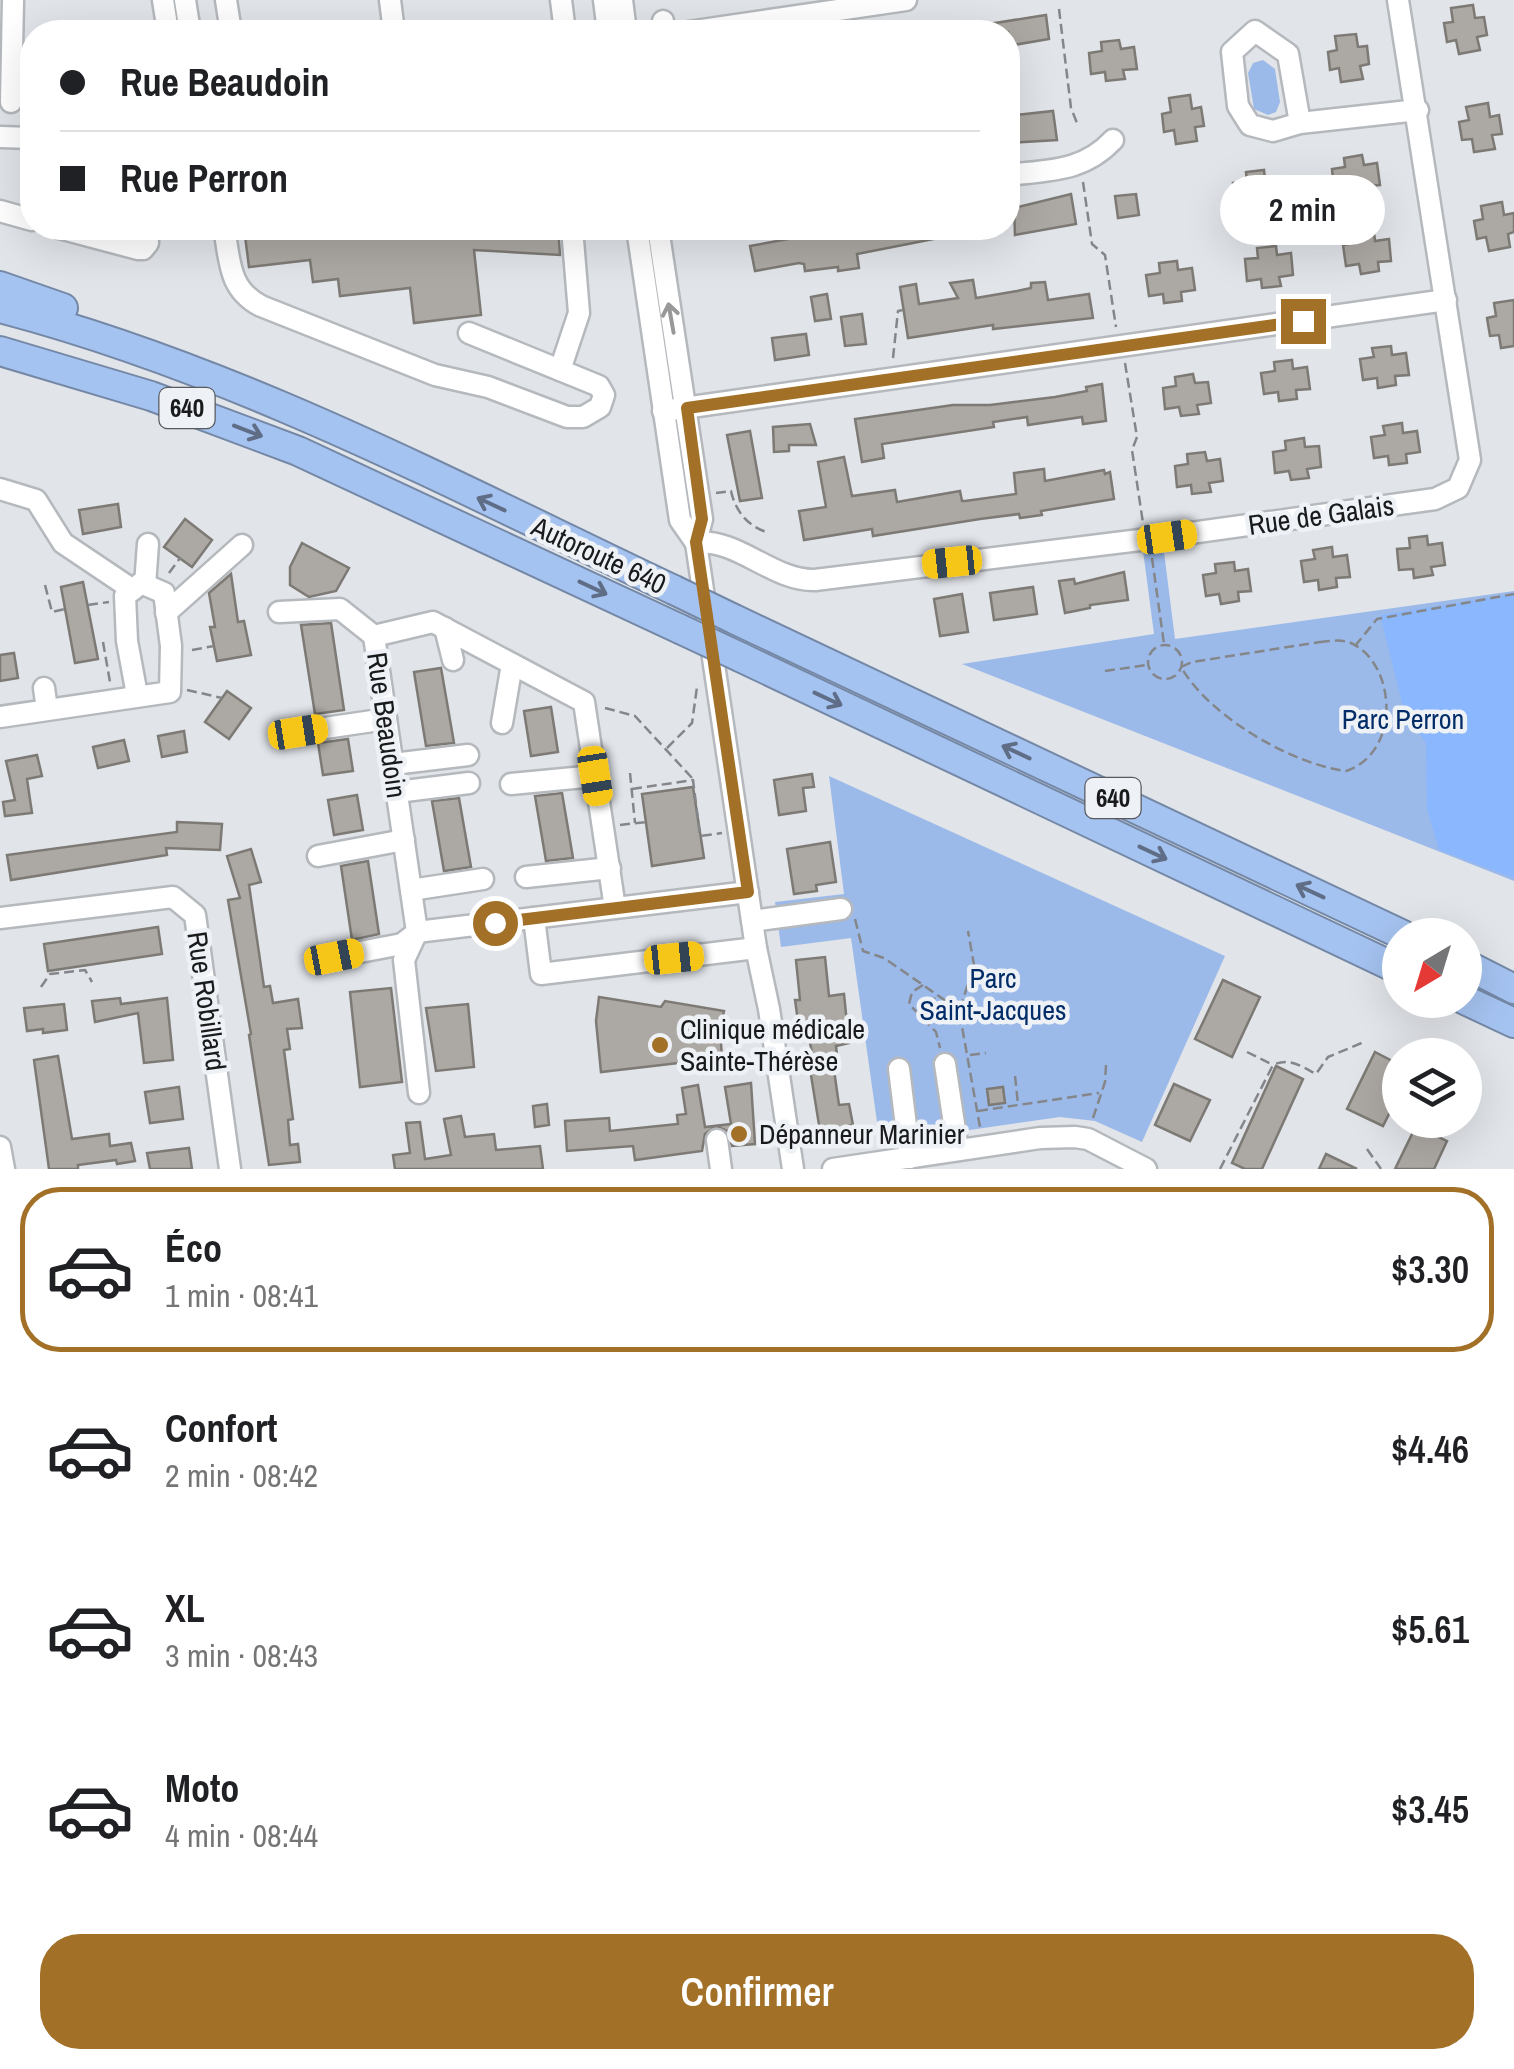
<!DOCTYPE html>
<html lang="fr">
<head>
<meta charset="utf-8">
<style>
	:root { --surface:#fff; --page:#f6f6f6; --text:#202124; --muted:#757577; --line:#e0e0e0; --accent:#a37027 }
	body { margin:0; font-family:"Archivo Narrow",sans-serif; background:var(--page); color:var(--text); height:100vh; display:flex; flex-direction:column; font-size:38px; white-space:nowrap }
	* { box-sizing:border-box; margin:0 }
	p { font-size:32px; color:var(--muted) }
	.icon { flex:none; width:55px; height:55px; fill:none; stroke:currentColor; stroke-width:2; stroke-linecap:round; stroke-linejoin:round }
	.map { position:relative; height:1169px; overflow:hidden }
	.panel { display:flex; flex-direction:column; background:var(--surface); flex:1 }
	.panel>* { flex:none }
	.top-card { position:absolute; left:20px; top:20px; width:1000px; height:220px; border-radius:40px; box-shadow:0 10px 40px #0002; display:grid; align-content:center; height:220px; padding:0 40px; background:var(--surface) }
	.needle { width:65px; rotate:218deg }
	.buttons { position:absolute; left:1382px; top:918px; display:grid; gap:20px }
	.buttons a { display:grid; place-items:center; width:100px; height:100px; border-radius:50%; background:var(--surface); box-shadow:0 10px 40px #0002; font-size:50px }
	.end { position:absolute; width:45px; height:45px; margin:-22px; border:12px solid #a37027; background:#fff; box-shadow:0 0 0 5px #fff }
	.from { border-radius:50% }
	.bubble { position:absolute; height:70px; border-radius:35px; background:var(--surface); box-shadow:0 10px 40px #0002; font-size:32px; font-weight:600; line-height:70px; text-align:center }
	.car { position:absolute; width:30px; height:60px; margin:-30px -15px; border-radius:12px; box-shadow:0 0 8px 2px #0007; background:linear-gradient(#f5c518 24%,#345 0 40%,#f5c518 0 76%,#345 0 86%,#f5c518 0) }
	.top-card b { display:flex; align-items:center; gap:35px; height:95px; font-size:38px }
	.top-card b+b { border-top:2px solid var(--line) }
	.top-card i { width:25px; height:25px; background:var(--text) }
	ul { padding:18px 0 0; list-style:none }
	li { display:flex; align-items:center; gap:30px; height:165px; margin:0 20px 15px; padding:0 20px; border:5px solid transparent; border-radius:40px }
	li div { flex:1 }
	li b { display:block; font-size:38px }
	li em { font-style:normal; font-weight:600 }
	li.selected { border-color:var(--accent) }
	li>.icon { width:90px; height:90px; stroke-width:1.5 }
	.cta { display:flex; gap:20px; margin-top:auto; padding:20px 40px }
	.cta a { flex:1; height:115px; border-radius:40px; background:var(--accent); color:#fff; font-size:40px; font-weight:600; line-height:115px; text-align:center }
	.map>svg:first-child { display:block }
	.green { fill:#9cbae9 }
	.forest { fill:#8ab7fd }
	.building { fill:#aca8a3; stroke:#7d7a75; stroke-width:2.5 }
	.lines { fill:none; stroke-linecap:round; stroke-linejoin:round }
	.minor-casing { stroke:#b5b9bd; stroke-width:25 }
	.highway-casing { stroke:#7488a6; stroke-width:32 }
	.path { stroke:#84868a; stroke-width:2.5; stroke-dasharray:10 5; stroke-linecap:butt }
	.minor { stroke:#fff; stroke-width:20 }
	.highway { stroke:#a5c3f1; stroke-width:28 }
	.highway-bridge-casing { stroke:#7488a6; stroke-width:32; stroke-linecap:butt }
	.highway-bridge { stroke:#a5c3f1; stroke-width:28 }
	.oneway { stroke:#989899 }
	.oneway2 { stroke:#5f6e86 }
	.route { stroke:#a37027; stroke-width:12 }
	.poi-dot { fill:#a37027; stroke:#eef1f6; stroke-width:4 }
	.labels { text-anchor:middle; stroke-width:9; stroke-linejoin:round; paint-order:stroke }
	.shield { fill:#eef1f6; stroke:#595a5d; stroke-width:2.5 }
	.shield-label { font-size:25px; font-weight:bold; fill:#191a1c }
	.street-label { font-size:28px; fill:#191a1c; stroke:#eef1f6 }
	.park-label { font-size:28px; fill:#022d68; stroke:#eef1f6 }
	.poi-label { font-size:28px; fill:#191a1c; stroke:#eef1f6; text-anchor:start }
</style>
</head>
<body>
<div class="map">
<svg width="1514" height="1169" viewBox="0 0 1514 1169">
	<rect width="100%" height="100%" fill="#e1e4e9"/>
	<g class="green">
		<path d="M1263,60L1275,69L1280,102L1276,112L1268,115L1254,109L1248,73L1253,63Z"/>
		<path d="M1142,543L1163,544L1175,639L1514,591V881L962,664L1154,634Z"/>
		<path d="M829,776L1225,956L1142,1142L1095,1121L1060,1117L880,1143L851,938L781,947L775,902L844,894Z"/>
	</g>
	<path class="forest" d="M1514,594V878L1439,850L1427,809L1426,743L1404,711L1380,615Z"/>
	<g class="building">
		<path d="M1473,5L1475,18L1484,17L1487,35L1477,37L1480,50L1459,54L1456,40L1447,42L1444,23L1453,22L1451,8Z"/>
		<path d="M1046,15L1049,39L1008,46V32H982V25Z"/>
		<path d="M1356,34L1358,47L1367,46L1369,64L1360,66L1363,79L1341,82L1339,68L1330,70L1328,52L1337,50L1335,36Z"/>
		<path d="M1119,40L1121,49L1134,47L1137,69L1123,70L1125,79L1106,81L1105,72L1091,74L1089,53L1102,51L1101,42Z"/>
		<path d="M1190,95L1192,109L1201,107L1204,126L1195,127L1197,141L1176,144L1174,130L1164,132L1162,114L1171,112L1169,98Z"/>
		<path d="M1488,103L1490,117L1499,115L1502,134L1492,135L1495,149L1474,152L1472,139L1462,140L1459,122L1469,120L1466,107Z"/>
		<path d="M1053,111L1057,140L1008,143V116Z"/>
		<path d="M1362,155L1364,165L1377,163L1380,185L1366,186L1367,195L1349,197L1348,188L1334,190L1332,169L1345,167L1344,158Z"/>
		<path d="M1264,170L1265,179L1279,177L1282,199L1268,201L1269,210L1251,212L1250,203L1236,205L1233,183L1247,182L1246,172Z"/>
		<path d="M1071,194L1076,224L1015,235L1014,208Z"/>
		<path d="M1136,194L1139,215L1118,218L1115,196Z"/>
		<path d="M1502,202L1504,215L1514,213V232L1508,234L1510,247L1489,251L1486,237L1477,239L1474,221L1483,219L1481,206Z"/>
		<path d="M244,228H558L560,255L474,250L481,315L414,323L410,288L340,296L338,279L313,282L310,260L249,267Z"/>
		<path d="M876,228H954V235L857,254L859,268L838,271V267L805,271L804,264L799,263L755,271L750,246L816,234V237Z"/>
		<path d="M1374,232L1375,241L1389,239L1391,261L1378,262L1379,271L1361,274L1359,264L1346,266L1343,245L1356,243L1355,234Z"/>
		<path d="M1276,246L1277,255L1291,253L1293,275L1279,277L1281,286L1262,288L1261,279L1247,281L1245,259L1258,258L1257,248Z"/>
		<path d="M1177,261L1178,270L1192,268L1195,290L1181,292L1182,301L1164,303L1163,294L1149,296L1146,275L1160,273L1159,263Z"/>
		<path d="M973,280L976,298L1017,291L1031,288V283L1045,282L1048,300L1089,294L1093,318L993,329V325L908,338L900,287L916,284L919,304L958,298L950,283Z"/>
		<path d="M827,294L831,319L815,321L811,297Z"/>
		<path d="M1514,300V346L1501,348L1499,335L1490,336L1487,318L1496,316L1494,303Z"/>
		<path d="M862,314L866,344L845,346L841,317Z"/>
		<path d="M806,334L809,355L775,360L772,338Z"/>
		<path d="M1391,346L1392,355L1406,353L1409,375L1395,376L1396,385L1378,388L1377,378L1363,380L1360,359L1374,357L1372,348Z"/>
		<path d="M1292,360L1293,369L1307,367L1310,389L1296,390L1297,399L1279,401L1278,392L1264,394L1261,373L1275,371L1274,362Z"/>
		<path d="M1193,374L1195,383L1208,382L1211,403L1197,405L1199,414L1181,416L1179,407L1165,409L1163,388L1176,386L1175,377Z"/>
		<path d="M1102,384L1106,421L1083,424L1082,417L1028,425L1027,417L993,422L994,427L882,444L884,458L862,462L855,419L953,405H990L1055,397L1087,391L1086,387Z"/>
		<path d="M1402,423L1403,433L1417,431L1420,452L1406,454L1407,463L1389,465L1388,456L1374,458L1371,437L1385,435L1383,426Z"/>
		<path d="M810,424L816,445H789V451L774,452L773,427Z"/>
		<path d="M750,431L762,498L740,501L727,435Z"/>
		<path d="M1304,438L1305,447L1319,446L1321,467L1307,469L1309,478L1291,480L1289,471L1275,473L1273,452L1286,450L1285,441Z"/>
		<path d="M1205,452L1207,461L1220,459L1223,481L1209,483L1211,492L1192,494L1191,485L1177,487L1175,466L1188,464L1187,454Z"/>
		<path d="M844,457L852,496L895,490L897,502L960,491L962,501H965L1016,494L1014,473L1044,469L1045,481L1104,470L1105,474L1110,472L1114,499L1041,511L1042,515L1020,518L1019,514L980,519L873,536L872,529L804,540L799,511L826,507L818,462Z"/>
		<path d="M118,504L121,527L83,534L79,510Z"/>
		<path d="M185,519L212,540L192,567L164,547Z"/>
		<path d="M1427,536L1428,545L1442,543L1445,565L1431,567L1433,575L1414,578L1413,569L1399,570L1397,549L1410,548L1409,538Z"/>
		<path d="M302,543L349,568L336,591L309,597L290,585V567Z"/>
		<path d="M1332,547L1333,557L1347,555L1350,577L1336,578L1337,587L1319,590L1318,580L1304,582L1301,561L1315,559L1313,550Z"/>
		<path d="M1234,562L1235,571L1248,569L1251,591L1238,592L1239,601L1221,604L1219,594L1206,596L1203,575L1216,573L1215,564Z"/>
		<path d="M1124,572L1128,600L1090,605V608L1065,613L1059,581L1074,579L1075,584Z"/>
		<path d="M231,574L238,622L244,621L251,655L217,661L210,627H215L209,593Z"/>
		<path d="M83,582L98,659L75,663L61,587Z"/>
		<path d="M1033,587L1037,614L994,620L990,593Z"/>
		<path d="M962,594L968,632L940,636L934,599Z"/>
		<path d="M331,623L344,710L315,714L301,625Z"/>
		<path d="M14,653L18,678L0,681V655Z"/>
		<path d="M441,668L454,743L426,746L414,672Z"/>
		<path d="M227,691L251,708L229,739L205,722Z"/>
		<path d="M551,707L558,752L531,756L524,711Z"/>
		<path d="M184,731L187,752L162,757L158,736Z"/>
		<path d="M348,739L353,771L323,775L318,743Z"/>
		<path d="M124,740L129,761L98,768L93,747Z"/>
		<path d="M37,755L42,776L27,779L32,813L5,816L3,802L15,800L6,761Z"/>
		<path d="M812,774L814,787L803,788L806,811L779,815L774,780Z"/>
		<path d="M693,787L704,858L652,866L642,794Z"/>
		<path d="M562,793L573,858L546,861L535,796Z"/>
		<path d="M357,795L363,830L334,835L328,800Z"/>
		<path d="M459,798L471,867L444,871L432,801Z"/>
		<path d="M177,822L222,824L220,850L166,848L167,855L11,880L7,855L177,832Z"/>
		<path d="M830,842L836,882L816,885L817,891L794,894L787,849Z"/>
		<path d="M251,849L261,882L249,885L264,987L270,986L273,1003L298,999L302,1028L287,1029L290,1049L284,1050L293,1119L288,1120L290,1145L298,1144L300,1162L269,1165L249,1035L251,1034L228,900L240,898L227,856Z"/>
		<path d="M368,861L379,934L352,940L341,866Z"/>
		<path d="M158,927L162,954L48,971L44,944Z"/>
		<path d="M825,957L829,996L844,994L849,1043L836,1046L837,1055L832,1056L839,1105L849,1104L853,1125L820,1131L810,1069H815L807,1027L799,1028L795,1000H800L796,960Z"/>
		<path d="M1223,980L1260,997L1232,1057L1195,1039Z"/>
		<path d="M391,988L402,1082L360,1087L350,992Z"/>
		<path d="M599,997L661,1007L665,1001L724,1011L720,1029L722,1058L601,1072L596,1021Z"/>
		<path d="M120,998L121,1004L167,998L173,1060L144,1063L138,1013L95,1022L92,1001Z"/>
		<path d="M64,1004L67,1030L43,1033V1029L27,1031L24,1008Z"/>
		<path d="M468,1004L474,1067L436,1071L426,1008Z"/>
		<path d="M1375,1052L1400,1065V1092L1383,1126L1347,1109Z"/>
		<path d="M58,1056L72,1139L109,1134L110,1146L131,1143L135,1161L117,1164L116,1160L78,1165V1169H49L34,1060Z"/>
		<path d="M1276,1066L1303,1079L1262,1169H1245L1232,1163Z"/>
		<path d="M751,1083L755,1144L732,1146L727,1131L716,1126L705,1134L702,1151L635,1160L633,1146L567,1151L565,1121L609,1118L610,1131L678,1124L677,1115L686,1114L682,1088L698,1085L705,1127L731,1124L725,1087Z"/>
		<path d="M1174,1084L1210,1100L1190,1141L1155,1125Z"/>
		<path d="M179,1087L183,1119L150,1123L145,1092Z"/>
		<path d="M1003,1087L1005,1103L989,1105L987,1089Z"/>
		<path d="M547,1104L549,1125L535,1127L533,1106Z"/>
		<path d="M461,1116L465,1137L494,1134L496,1150L540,1146L543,1169H395L393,1155L410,1153L406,1123L420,1122L425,1159L451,1155L444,1119Z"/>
		<path d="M1416,1126L1447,1141L1434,1169H1395Z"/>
		<path d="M189,1148L192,1169H150L147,1153Z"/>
		<path d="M1326,1154L1357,1169H1319Z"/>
	</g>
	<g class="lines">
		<defs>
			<g id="minor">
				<path d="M163,0L168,32"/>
				<path d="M185,0L190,32"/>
				<path d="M226,0L231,32"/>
				<path d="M390,0L394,32"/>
				<path d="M604,0L608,32"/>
				<path d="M622,0L626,32"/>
				<path d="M663,21L665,32"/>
				<path d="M558,32L564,24L561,0"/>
				<path d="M688,32L906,0"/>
				<path d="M11,102L13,0"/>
				<path d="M1300,123L1288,54L1255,31L1232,52L1238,106L1250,125L1273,131L1300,123L1418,110"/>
				<path d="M0,137L32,138"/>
				<path d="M1008,175C1049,170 1083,172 1113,140"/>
				<path d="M0,211L32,220"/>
				<path d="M59,228L138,249H143L148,243L147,228"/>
				<path d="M224,228C230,260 228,289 261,306L435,375L488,387L567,417H583L600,407L604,395L599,386L469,333"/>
				<path d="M637,228L680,520L696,543"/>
				<path d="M658,228L702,519L696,543L756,948L769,1009L793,1169"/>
				<path d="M560,370L579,313L572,228"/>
				<path d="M663,411L1446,300"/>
				<path d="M0,489L36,500L63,543L133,590"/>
				<path d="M696,543C738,538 772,581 815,580L1148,539L1435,499L1458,488L1470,460L1398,0"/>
				<path d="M145,585L148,544"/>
				<path d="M279,612L340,609L374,636"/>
				<path d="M166,613L242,545"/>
				<path d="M445,628L453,660"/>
				<path d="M44,688L47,709"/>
				<path d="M0,717L170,692L171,646L164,593L141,583L125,596L127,641L137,695"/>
				<path d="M502,723L512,664"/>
				<path d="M298,732L386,719"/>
				<path d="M393,764L468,755"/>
				<path d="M511,784L595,776"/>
				<path d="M397,792L469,783"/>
				<path d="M318,856L404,840"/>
				<path d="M526,877L610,868"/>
				<path d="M411,890L483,879"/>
				<path d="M615,908L584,702L433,622L374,636L417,932L748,892"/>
				<path d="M0,918L173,897L195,915L230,1169"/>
				<path d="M534,918L541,974L756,948"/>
				<path d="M752,921L841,909"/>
				<path d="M417,932L404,960L419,1093"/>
				<path d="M334,957L402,944L415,934"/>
				<path d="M945,1064L958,1150"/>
				<path d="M899,1069L910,1158"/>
				<path d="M717,1140L721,1169"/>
				<path d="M0,1147L4,1169"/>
				<path d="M833,1169L1040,1138L1075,1137L1088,1139L1146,1169"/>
			</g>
			<g id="highway">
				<path d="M0,286L63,308"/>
				<path d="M0,308C237,370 454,486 674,590"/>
				<path d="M0,351L151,396L298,451L680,629"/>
				<path d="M734,619L1403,935"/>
				<path d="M740,657L1400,970"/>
				<path d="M1465,964L1514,989"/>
				<path d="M1465,1000L1514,1023"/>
			</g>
		</defs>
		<use href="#minor" class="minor-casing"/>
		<use href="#highway" class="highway-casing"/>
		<g class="path">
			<path d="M1059,9L1071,108L1077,123"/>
			<path d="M1083,182L1092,244L1105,255L1116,327"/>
			<path d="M893,358L898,311L903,310"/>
			<path d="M1125,363L1137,437L1132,450L1143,523"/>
			<path d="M716,493L731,491C735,510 748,527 767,532"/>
			<path d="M1152,558L1164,644"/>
			<path d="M169,573L180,558"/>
			<path d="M45,585L52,612L65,609"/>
			<path d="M88,605L109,602"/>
			<path d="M103,642L110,682"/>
			<path d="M1320,642C1329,641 1342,639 1351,643C1397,664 1401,753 1346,771C1291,764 1209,716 1181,667L1192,662Z"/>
			<circle cx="1165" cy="662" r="17"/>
			<path d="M1355,646L1377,619L1514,594"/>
			<path d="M192,650L214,646"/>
			<path d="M1105,671L1147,665"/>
			<path d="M187,690L222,698"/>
			<path d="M605,708L635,716L693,779"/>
			<path d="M667,748L692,723L697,687"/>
			<path d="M630,773L635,823"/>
			<path d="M632,789L693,780L700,836L722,833"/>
			<path d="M620,825L646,822"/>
			<path d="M855,919L863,951L884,958L959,1010L980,1127"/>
			<path d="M923,985L912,992L909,1004L936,1032L940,1048"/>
			<path d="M41,987L50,974L85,970L92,982"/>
			<path d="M960,1009L974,965L968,931"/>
			<path d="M922,1017L932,1010L935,995"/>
			<path d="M1247,1052L1273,1065"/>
			<path d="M970,1055L986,1053"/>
			<path d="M1015,1076L1018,1104"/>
			<path d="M978,1111L1099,1093"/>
			<path d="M1093,1118L1105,1082L1106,1065"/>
			<path d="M1367,1149L1381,1169"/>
			<path d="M1220,1169L1273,1065C1289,1057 1301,1066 1316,1074L1328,1057L1364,1042"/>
		</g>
		<use href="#minor" class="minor"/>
		<use href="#highway" class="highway"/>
		<defs>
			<g id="highway-bridge">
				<path d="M674,590L734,619"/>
				<path d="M680,629L740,657"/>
			</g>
		</defs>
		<use href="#highway-bridge" class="highway-bridge-casing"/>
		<use href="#highway-bridge" class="highway-bridge"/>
	</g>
	<defs><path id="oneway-shaft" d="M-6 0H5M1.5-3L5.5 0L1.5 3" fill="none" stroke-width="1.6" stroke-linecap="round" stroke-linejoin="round" transform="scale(2.5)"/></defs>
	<use class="oneway" href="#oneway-shaft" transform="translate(671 318) rotate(-100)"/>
	<g class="oneway2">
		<use href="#oneway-shaft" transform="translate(248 431) rotate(21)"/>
		<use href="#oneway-shaft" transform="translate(491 504) rotate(-155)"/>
		<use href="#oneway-shaft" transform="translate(593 588) rotate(25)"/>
		<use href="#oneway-shaft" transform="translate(828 699) rotate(25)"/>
		<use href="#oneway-shaft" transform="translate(1016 752) rotate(-155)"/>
		<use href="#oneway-shaft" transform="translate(1153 853) rotate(25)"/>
		<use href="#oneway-shaft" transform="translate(1310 891) rotate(-155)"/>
	</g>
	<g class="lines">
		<path class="route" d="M495,923L748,892L696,542L702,519L687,408L1303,321"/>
	</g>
	<g class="poi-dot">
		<circle cx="660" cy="1045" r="10"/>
		<circle cx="739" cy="1134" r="10"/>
	</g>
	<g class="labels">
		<g class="shield">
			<rect x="159.5" y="388" width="55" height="40" rx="8"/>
			<rect x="1085.5" y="778" width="55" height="40" rx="8"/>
		</g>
		<g class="shield-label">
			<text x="187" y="417">640</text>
			<text x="1113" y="807">640</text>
		</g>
		<g class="street-label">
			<text transform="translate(1321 515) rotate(-8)" y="10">Rue de Galais</text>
			<text transform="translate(599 555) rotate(25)" y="10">Autoroute 640</text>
			<text transform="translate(387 725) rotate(82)" y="10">Rue Beaudoin</text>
			<text transform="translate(207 1001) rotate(82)" y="10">Rue Robillard</text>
		</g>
		<g class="park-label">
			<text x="1403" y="729">Parc Perron</text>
			<text x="993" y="988">Parc<tspan x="993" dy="32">Saint-Jacques</tspan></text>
		</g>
		<g class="poi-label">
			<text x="680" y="1039">Clinique médicale<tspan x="680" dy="32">Sainte-Thérèse</tspan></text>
			<text x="759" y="1144">Dépanneur Marinier</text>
		</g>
	</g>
</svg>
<div class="buttons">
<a><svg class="needle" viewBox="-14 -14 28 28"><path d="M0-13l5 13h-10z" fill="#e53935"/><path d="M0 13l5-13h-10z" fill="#757577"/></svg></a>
<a><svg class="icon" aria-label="layers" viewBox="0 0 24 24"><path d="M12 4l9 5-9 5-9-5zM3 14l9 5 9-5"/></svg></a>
</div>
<i class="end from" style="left:495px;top:923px"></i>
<i class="end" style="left:1303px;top:321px"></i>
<div class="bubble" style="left:1220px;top:175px;width:165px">2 min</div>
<i class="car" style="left:1167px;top:537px;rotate:82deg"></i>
<i class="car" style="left:952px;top:562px;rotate:264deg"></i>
<i class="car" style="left:298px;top:732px;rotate:81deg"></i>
<i class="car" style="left:595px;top:776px;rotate:171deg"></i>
<i class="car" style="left:334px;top:957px;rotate:79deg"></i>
<i class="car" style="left:674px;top:958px;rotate:84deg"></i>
<div class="top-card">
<b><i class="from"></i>Rue Beaudoin</b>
<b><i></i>Rue Perron</b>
</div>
</div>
<section class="panel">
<ul>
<li class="selected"><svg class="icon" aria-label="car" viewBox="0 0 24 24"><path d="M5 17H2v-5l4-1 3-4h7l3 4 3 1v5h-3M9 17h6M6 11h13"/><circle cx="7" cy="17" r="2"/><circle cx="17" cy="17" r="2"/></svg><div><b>Éco</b><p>1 min · 08:41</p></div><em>$3.30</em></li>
<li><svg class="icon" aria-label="car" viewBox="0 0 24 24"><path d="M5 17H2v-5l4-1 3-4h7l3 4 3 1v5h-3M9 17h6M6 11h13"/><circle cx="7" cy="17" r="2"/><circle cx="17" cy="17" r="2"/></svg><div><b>Confort</b><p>2 min · 08:42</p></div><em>$4.46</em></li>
<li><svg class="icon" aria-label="car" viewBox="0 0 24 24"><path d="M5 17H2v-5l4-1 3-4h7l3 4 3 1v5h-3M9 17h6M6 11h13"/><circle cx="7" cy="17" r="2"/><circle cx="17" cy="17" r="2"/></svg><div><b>XL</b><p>3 min · 08:43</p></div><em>$5.61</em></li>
<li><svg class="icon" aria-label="car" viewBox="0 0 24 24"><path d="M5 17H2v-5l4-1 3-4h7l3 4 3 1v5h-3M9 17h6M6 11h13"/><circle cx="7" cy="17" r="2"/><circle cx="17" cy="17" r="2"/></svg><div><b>Moto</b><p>4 min · 08:44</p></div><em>$3.45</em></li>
</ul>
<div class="cta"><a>Confirmer</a></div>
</section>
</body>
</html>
